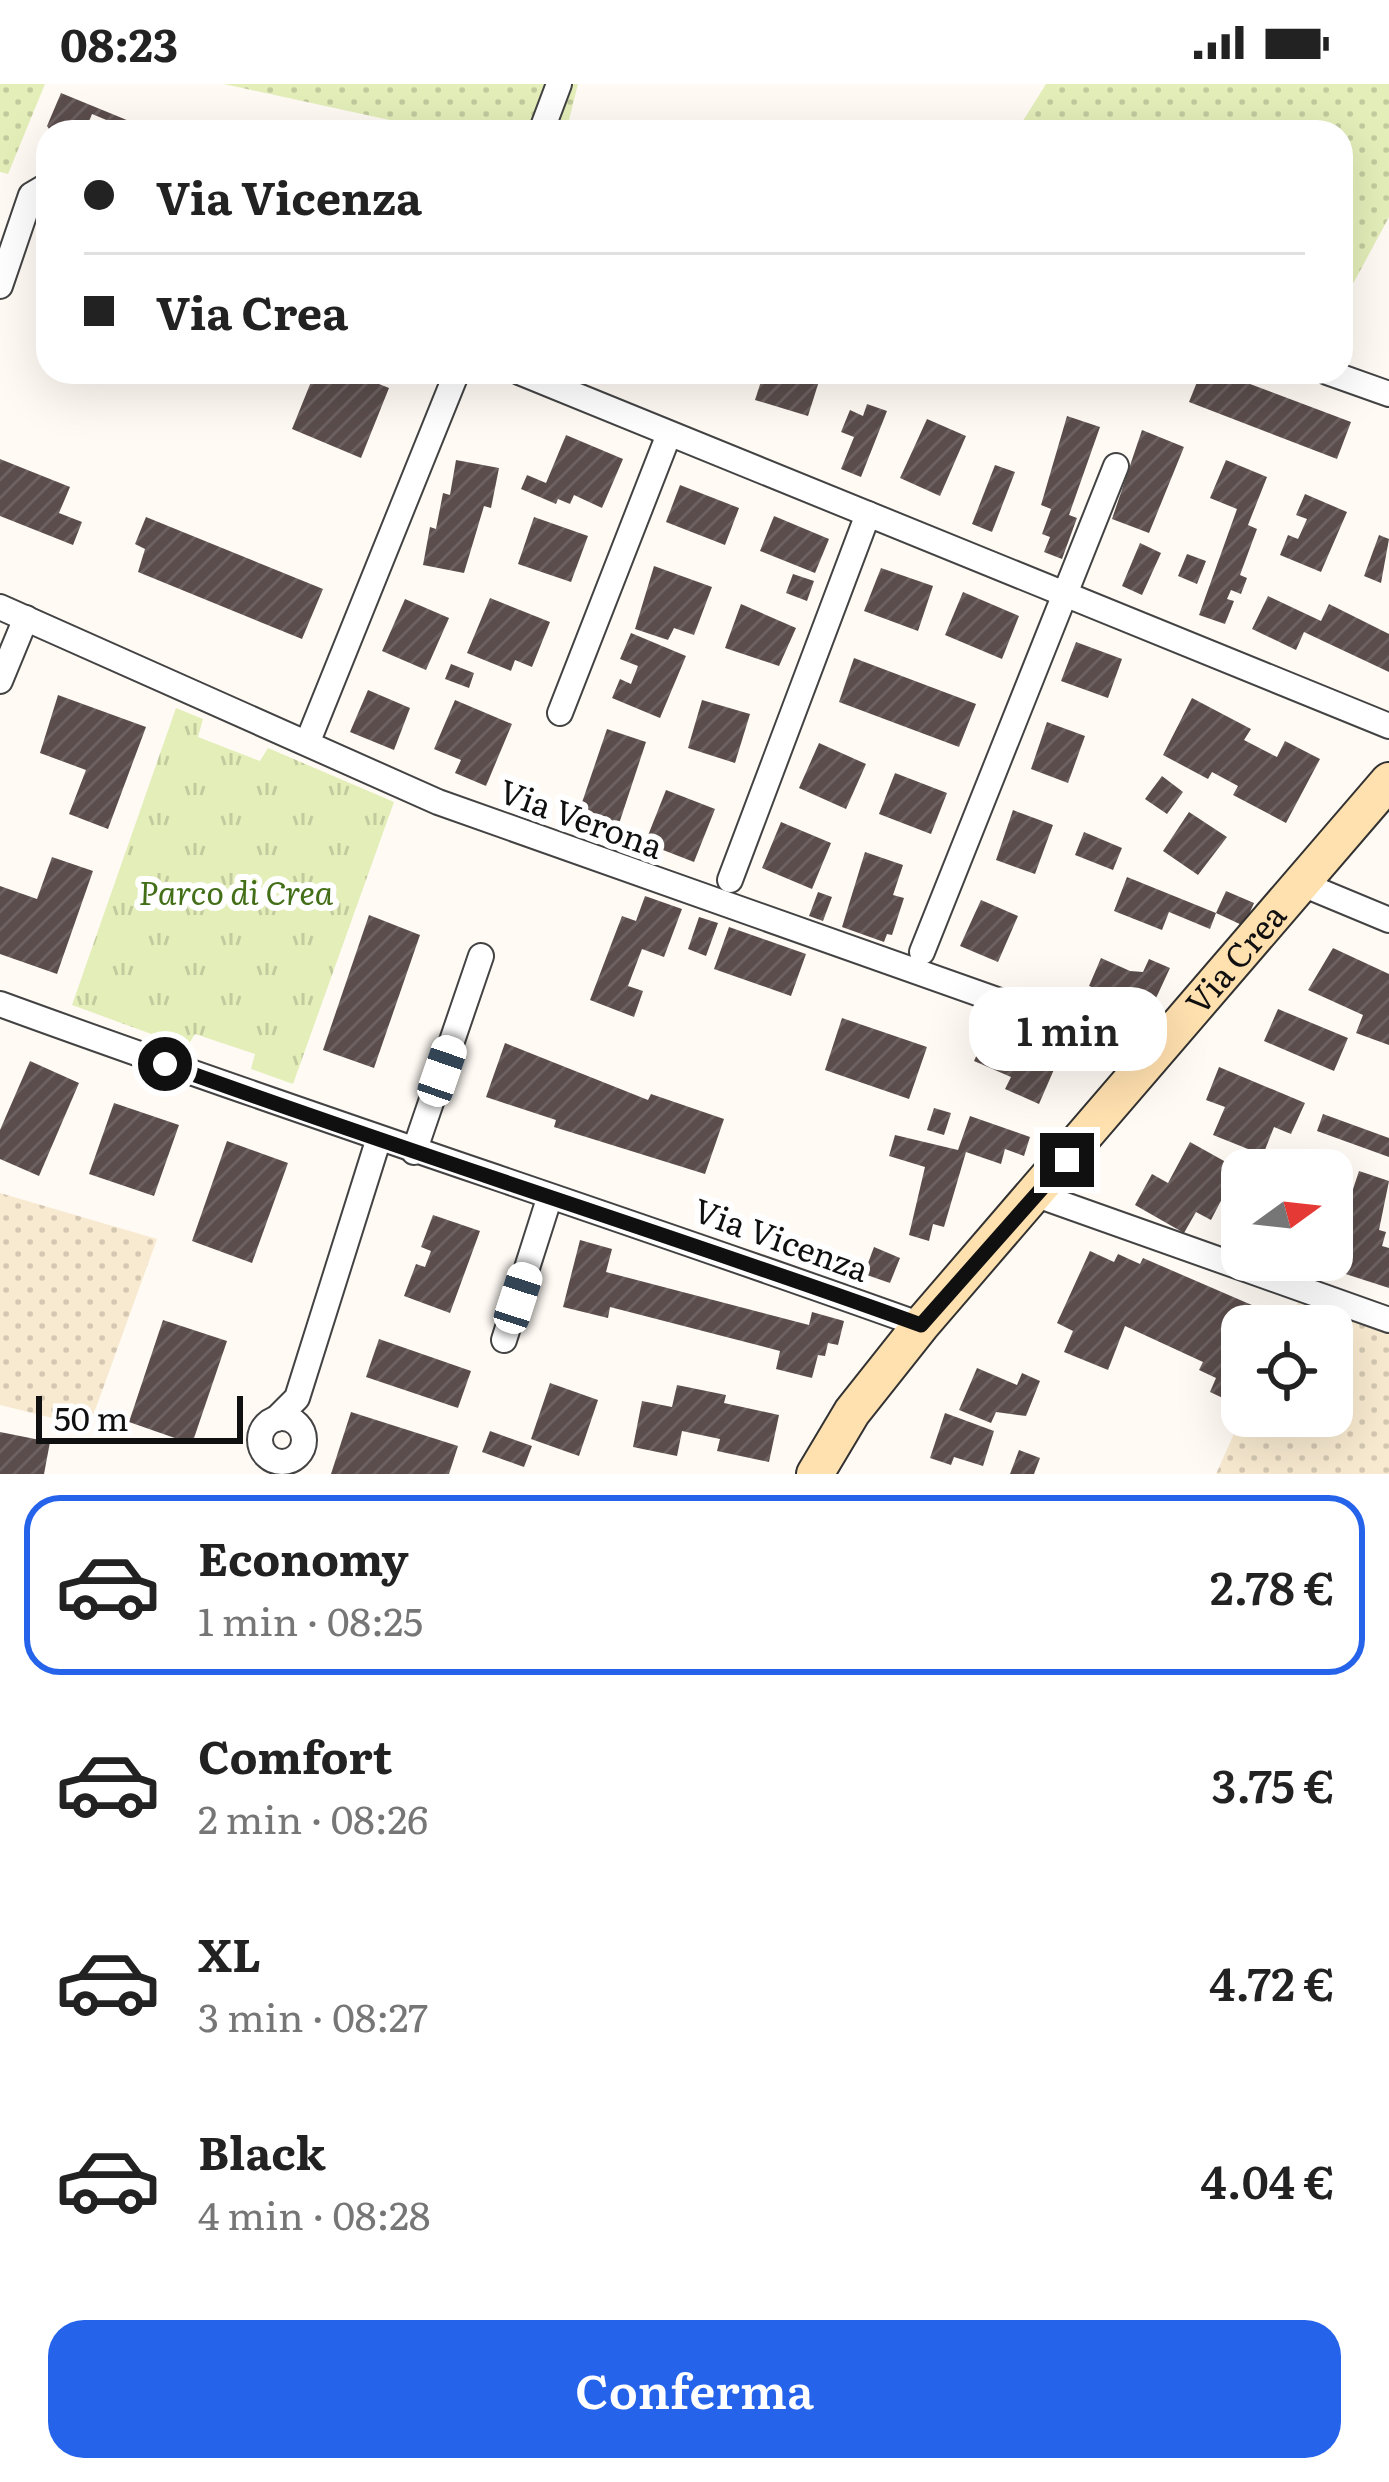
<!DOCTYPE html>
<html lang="it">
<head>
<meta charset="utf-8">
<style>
	:root { --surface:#fff; --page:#f2f2f2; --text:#222; --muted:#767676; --line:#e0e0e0; --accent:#2563eb }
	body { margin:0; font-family:Literata,serif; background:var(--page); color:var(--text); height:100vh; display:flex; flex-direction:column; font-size:45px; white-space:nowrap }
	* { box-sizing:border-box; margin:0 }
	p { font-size:39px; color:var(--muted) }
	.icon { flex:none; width:66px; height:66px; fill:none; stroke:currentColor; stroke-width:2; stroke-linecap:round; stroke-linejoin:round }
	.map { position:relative; height:1390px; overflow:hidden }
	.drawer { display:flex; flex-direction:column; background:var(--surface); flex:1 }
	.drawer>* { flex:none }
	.top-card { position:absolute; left:36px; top:36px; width:1317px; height:264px; border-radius:36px; box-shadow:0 12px 48px #0002; display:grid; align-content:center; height:264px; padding:0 48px; background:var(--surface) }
	.needle { width:78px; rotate:75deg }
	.buttons { position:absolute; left:1221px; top:1065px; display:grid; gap:24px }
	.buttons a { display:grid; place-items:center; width:132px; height:132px; border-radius:24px; background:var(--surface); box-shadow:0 12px 48px #0002; font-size:60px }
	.scale { position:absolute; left:36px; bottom:30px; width:207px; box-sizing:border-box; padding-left:12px; border:6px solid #101010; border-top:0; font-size:33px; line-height:42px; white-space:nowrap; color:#101010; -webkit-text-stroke:9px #fff; paint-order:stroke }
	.end { position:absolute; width:54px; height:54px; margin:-27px; border:15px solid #101010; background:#fff; box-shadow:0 0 0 6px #fff }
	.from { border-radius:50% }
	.bubble { position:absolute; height:84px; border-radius:36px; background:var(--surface); box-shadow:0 12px 48px #0002; font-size:39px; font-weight:600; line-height:84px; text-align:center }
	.car { position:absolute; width:36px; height:72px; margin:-36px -18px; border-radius:15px; box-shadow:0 0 9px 3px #0007; background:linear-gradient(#fff 24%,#345 0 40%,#fff 0 76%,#345 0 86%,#fff 0) }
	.top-card b { display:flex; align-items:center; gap:42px; height:114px; font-size:45px }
	.top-card b+b { border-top:3px solid var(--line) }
	.top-card i { width:30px; height:30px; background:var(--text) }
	ul { padding:21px 0 0; list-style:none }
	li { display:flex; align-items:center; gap:36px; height:180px; margin:0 24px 18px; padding:0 24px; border:6px solid transparent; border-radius:36px }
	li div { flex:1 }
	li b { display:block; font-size:45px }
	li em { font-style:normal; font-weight:600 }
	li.active { border-color:var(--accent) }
	li>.icon { width:108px; height:108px; stroke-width:1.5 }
	.button { display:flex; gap:24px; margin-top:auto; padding:24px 48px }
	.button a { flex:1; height:138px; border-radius:36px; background:var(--accent); color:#fff; font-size:48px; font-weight:600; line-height:138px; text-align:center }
	.status { display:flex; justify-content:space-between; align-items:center; height:84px; padding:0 60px; background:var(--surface); direction:ltr }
	.status svg { height:33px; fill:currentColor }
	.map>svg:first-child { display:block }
	.farmland { fill:url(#farmland-dots) }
	.grass { fill:url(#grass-dots) }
	.park { fill:url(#park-tufts) }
	.building { fill:url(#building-hatch) }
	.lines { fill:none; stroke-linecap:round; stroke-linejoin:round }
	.street-casing { stroke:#434343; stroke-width:28 }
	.secondary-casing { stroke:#323232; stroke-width:40 }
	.street { stroke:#fff; stroke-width:24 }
	.secondary { stroke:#ffe0af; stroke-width:36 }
	.route { stroke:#101010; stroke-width:15 }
	.labels { text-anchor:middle; stroke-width:12; stroke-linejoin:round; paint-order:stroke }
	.street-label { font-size:33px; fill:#101010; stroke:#fff }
	.park-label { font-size:33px; font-style:italic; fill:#436f19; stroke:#fff }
</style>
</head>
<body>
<div class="status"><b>08:23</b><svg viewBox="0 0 49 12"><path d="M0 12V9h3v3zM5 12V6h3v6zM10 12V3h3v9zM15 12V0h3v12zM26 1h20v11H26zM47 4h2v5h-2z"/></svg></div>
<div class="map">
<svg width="1389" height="1390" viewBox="0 0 1389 1390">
	<defs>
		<pattern id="farmland-dots" width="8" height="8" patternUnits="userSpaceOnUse" patternTransform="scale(3)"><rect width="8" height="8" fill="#f8ead0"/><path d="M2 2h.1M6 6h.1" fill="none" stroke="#d4c8b2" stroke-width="1.8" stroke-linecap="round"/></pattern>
		<pattern id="grass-dots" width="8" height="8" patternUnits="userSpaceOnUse" patternTransform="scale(3)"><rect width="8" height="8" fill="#e3eeb9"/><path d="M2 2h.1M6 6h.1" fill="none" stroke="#c2cb9e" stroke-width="1.8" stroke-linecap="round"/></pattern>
		<pattern id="park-tufts" width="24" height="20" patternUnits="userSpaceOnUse" patternTransform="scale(3)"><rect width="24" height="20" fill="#e3eeb9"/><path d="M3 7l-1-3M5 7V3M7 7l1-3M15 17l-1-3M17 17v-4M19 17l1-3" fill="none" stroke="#c2cb9e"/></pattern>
		<pattern id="building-hatch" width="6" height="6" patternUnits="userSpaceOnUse" patternTransform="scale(3)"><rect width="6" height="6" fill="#5a4d4b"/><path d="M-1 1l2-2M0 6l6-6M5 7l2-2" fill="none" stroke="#6d6261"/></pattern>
	</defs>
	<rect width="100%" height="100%" fill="#fffaf4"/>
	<g class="farmland">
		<path d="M0,1109L157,1155L89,1343L0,1321Z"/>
		<path d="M1304,1206L1389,1238V1390H1216L1242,1332H1332V1242H1286Z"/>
	</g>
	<g class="grass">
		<path d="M0,0H45L8,90L0,88Z"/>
		<path d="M224,0H578L566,48H445Z"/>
		<path d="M1046,0H1389V133L1341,222V48H1016Z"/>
	</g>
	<path class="park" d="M176,624L203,635L198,653L260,677L268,664L394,718L293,1000L251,985L255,970L195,950L187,963L72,921Z"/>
	<g class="building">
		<path d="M61,9L156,48H112L116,40L92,30L85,48H51L47,42Z"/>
		<path d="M315,288H349L389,304L361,374L292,345Z"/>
		<path d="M764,288H811L820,294L808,332L755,316Z"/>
		<path d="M1201,288H1218L1351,338L1337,375L1189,318Z"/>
		<path d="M867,320L887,327L861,393L841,385L854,353L841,348L850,326L863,332Z"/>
		<path d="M1067,332L1100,343L1069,431L1077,434L1062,475L1044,468L1050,453L1042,450L1051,425L1041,421Z"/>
		<path d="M927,335L966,352L940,412L900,394Z"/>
		<path d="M1142,346L1184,363L1149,449L1112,435Z"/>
		<path d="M566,351L623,375L602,424L574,411L570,420L558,415L556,420L521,405L527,391L546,399Z"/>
		<path d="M0,375L70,403L59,429L82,438L73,461L0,432Z"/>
		<path d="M456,376L499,384L491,424L484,422L464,489L423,481L430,443L436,445L443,409L450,411Z"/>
		<path d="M1226,376L1267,393L1248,441L1257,445L1240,491L1247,494L1241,510L1231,506L1227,515L1234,517L1225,540L1199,531L1237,425L1210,414Z"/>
		<path d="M995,381L1015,388L992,448L972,440Z"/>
		<path d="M680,401L739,424L725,461L666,438Z"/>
		<path d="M1305,410L1347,428L1321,488L1280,471L1288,451L1298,455L1307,435L1296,431Z"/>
		<path d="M774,432L829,455L815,489L760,467Z"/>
		<path d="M146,433L323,505L302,555L138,488L145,465L135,460Z"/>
		<path d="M534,433L588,452L571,498L518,480Z"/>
		<path d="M1379,451L1389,455L1381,499L1364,492Z"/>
		<path d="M1140,459L1161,469L1142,511L1122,502Z"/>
		<path d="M1187,470L1206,477L1197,500L1178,492Z"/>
		<path d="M654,482L712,503L694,551L674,544L668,556L635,545Z"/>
		<path d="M881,484L933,502L918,547L864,527Z"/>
		<path d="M793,490L814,497L807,517L786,509Z"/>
		<path d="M963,508L1019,532L1002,575L945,551Z"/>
		<path d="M1268,512L1321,537L1329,520L1389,550V588L1304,548L1296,566L1252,545Z"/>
		<path d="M490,514L550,538L532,583L515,576L511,587L467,569Z"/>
		<path d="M405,515L449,534L426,586L382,567Z"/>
		<path d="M741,520L796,544L779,582L725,564Z"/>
		<path d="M631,549L686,572L660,634L612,614L620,595L631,600L638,582L620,575Z"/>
		<path d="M1076,558L1122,575L1108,614L1061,597Z"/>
		<path d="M854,574L976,620L959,663L839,618Z"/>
		<path d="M451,580L474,589L469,604L445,595Z"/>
		<path d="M368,606L410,624L394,666L350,648Z"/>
		<path d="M58,611L146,643L108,745L69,730L86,686L40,669Z"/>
		<path d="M1192,614L1251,645L1244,656L1277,673L1285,657L1320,675L1286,739L1233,711L1238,702L1212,688L1208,695L1163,671Z"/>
		<path d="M455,616L512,640L486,702L455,689L461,676L434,665Z"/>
		<path d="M702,616L750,630L735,679L688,664Z"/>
		<path d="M1047,638L1085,652L1068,699L1031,685Z"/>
		<path d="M607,645L646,658L613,758L574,742Z"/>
		<path d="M819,659L866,680L846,725L799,704Z"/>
		<path d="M895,689L947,709L931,750L879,730Z"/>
		<path d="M1162,692L1183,708L1167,730L1145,715Z"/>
		<path d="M666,706L715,725L694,778L645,759Z"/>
		<path d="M1013,726L1053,741L1035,790L996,776Z"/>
		<path d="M1189,728L1227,753L1198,791L1163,767Z"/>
		<path d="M781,738L831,759L812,805L762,784Z"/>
		<path d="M1084,748L1122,764L1113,786L1075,771Z"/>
		<path d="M865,768L903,781L893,811L904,814L892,851L887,850L884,858L842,843Z"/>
		<path d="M52,773L93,787L57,890L0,870V802L37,815Z"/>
		<path d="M1127,793L1216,829L1210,845L1169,828L1162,846L1114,827Z"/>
		<path d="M1226,807L1254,819L1244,842L1216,829Z"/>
		<path d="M818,808L832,813L823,837L809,832Z"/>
		<path d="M645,812L682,825L664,873L642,865L628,902L643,907L634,933L590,916L622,832L636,837Z"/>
		<path d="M981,816L1018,832L998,878L960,862Z"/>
		<path d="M369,831L420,851L374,984L323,966Z"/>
		<path d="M699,833L718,839L706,872L688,865Z"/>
		<path d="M729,843L806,870L791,912L714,885Z"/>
		<path d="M1333,864L1389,890V961L1356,949L1363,931L1308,906Z"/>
		<path d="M1101,874L1130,887L1143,888L1149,875L1170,884L1151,925L1089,902Z"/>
		<path d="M1278,925L1348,954L1334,987L1264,957Z"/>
		<path d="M978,931L1062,967L1039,1020L1005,1005L1011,993L974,977L983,957L970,951Z"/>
		<path d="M842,934L927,963L909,1015L825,986Z"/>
		<path d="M505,959L648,1016L651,1010L724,1035L705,1090L554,1043L556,1036L486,1013Z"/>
		<path d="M30,977L79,999L39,1092L0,1075V1046Z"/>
		<path d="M1219,983L1305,1019L1291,1050L1274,1043L1263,1071L1213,1051L1225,1023L1206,1016Z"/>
		<path d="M114,1019L179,1041L154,1112L89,1090Z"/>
		<path d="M934,1024L951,1029L944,1051L927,1046Z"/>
		<path d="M1323,1030L1389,1054V1073L1317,1047Z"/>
		<path d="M970,1032L1030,1053L1024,1072L1005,1065L1001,1080L966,1068L944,1143L933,1140L929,1157L909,1151L925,1083L889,1072L895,1051L958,1066Z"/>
		<path d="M227,1057L288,1079L252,1179L192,1157Z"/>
		<path d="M1190,1058L1242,1087V1093L1232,1112L1225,1109L1211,1136L1196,1128L1184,1149L1135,1121L1152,1090L1168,1099Z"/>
		<path d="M1359,1087L1389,1097L1379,1146L1386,1148L1382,1162L1389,1164V1204L1327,1184Z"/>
		<path d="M433,1131L480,1147L450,1229L404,1212L416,1180L425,1183L431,1167L421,1163Z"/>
		<path d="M774,1151L819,1162L814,1182L770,1166Z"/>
		<path d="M580,1156L612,1165L606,1188L809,1241L812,1228L844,1237L838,1261L828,1259L825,1272L818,1271L812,1294L776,1285L780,1267L610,1223L608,1234L563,1223Z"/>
		<path d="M874,1163L900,1174L890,1199L864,1190Z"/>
		<path d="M1090,1167L1114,1178L1118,1170L1140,1180L1143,1174L1282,1234L1278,1242H1242V1323L1210,1308L1216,1294L1199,1286L1203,1278L1125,1242L1108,1286L1064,1268L1073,1247L1057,1239Z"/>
		<path d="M163,1236L227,1257L192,1360L129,1338Z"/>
		<path d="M379,1255L471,1287L458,1324L366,1293Z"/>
		<path d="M977,1284L1017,1301L1022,1289L1040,1297L1026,1332L996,1328L991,1339L959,1326Z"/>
		<path d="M550,1299L598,1316L579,1372L531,1355Z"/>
		<path d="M677,1301L726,1311L724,1319L779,1331L769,1378L717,1367L720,1355L682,1347L677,1372L633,1363L642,1317L672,1323Z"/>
		<path d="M351,1328L458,1362L449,1390H331Z"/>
		<path d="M945,1329L994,1347L983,1382L954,1373L951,1381L930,1374Z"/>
		<path d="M490,1347L532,1362L524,1383L482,1368Z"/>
		<path d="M0,1348L50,1358L44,1390H0Z"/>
		<path d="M1019,1366L1040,1374L1034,1390H1010Z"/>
	</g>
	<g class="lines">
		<defs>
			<g id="street">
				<path d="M541,48L559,0"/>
				<path d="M0,202L31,111L48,101"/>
				<path d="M519,288L1389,642"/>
				<path d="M1327,288L1389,310"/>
				<path d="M0,523L438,718L1155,972"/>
				<path d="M0,597L26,534"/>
				<path d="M560,629L669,350"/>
				<path d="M308,657L457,288"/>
				<path d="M730,796L868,430"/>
				<path d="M1300,799L1389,836"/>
				<path d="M922,868L1116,382"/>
				<path d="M0,920C306,1032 615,1131 921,1241"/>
				<path d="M414,1068L481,872"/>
				<path d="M1037,1111L1389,1236"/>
				<path d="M504,1256L549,1115"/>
				<circle cx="282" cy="1356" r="22"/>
				<path d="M276,1335L297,1314L378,1057"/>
			</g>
			<g id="secondary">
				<path id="s1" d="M815,1390L852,1328L921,1241L1389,697"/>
			</g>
		</defs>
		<use href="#street" class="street-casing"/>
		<use href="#secondary" class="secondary-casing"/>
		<use href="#street" class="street"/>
		<use href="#secondary" class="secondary"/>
	</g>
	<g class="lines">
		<path class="route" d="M165,980C416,1072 670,1150 921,1241L1067,1076"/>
	</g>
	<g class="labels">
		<g class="street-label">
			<text transform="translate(581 735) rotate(20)" y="12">Via Verona</text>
			<text dy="12" stroke="none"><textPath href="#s1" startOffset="666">Via Crea</textPath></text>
			<text transform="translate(781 1156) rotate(20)" y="12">Via Vicenza</text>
		</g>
		<g class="park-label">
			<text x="236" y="821">Parco di Crea</text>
		</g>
	</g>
</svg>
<div class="buttons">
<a><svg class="needle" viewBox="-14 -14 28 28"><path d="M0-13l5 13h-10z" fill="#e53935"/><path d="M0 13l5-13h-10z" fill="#767676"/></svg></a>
<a><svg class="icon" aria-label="locate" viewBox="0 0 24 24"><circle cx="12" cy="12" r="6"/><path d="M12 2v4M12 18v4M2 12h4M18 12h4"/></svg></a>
</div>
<div class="scale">50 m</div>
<i class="end from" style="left:165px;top:980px"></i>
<i class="end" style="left:1067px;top:1076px"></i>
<div class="bubble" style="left:969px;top:903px;width:198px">1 min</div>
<i class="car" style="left:442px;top:987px;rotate:19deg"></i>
<i class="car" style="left:518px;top:1214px;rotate:18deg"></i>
<div class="top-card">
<b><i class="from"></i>Via Vicenza</b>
<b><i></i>Via Crea</b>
</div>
</div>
<section class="drawer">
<ul>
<li class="active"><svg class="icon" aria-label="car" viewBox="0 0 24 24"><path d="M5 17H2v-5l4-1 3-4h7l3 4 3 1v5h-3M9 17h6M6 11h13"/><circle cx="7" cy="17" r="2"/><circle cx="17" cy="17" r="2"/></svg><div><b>Economy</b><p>1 min · 08:25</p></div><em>2.78 €</em></li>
<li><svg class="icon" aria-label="car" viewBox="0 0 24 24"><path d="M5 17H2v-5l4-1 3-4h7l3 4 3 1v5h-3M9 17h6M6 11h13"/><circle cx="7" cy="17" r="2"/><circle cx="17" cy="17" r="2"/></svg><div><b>Comfort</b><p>2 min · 08:26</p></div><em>3.75 €</em></li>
<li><svg class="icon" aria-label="car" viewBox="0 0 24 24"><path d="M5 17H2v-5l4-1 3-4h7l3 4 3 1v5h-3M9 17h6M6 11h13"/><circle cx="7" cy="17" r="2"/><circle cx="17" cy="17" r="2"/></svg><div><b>XL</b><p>3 min · 08:27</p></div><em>4.72 €</em></li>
<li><svg class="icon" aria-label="car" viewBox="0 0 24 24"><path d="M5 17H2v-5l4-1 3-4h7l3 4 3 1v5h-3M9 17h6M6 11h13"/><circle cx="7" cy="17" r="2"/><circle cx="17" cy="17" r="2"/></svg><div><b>Black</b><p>4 min · 08:28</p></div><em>4.04 €</em></li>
</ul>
<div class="button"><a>Conferma</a></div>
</section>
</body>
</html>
